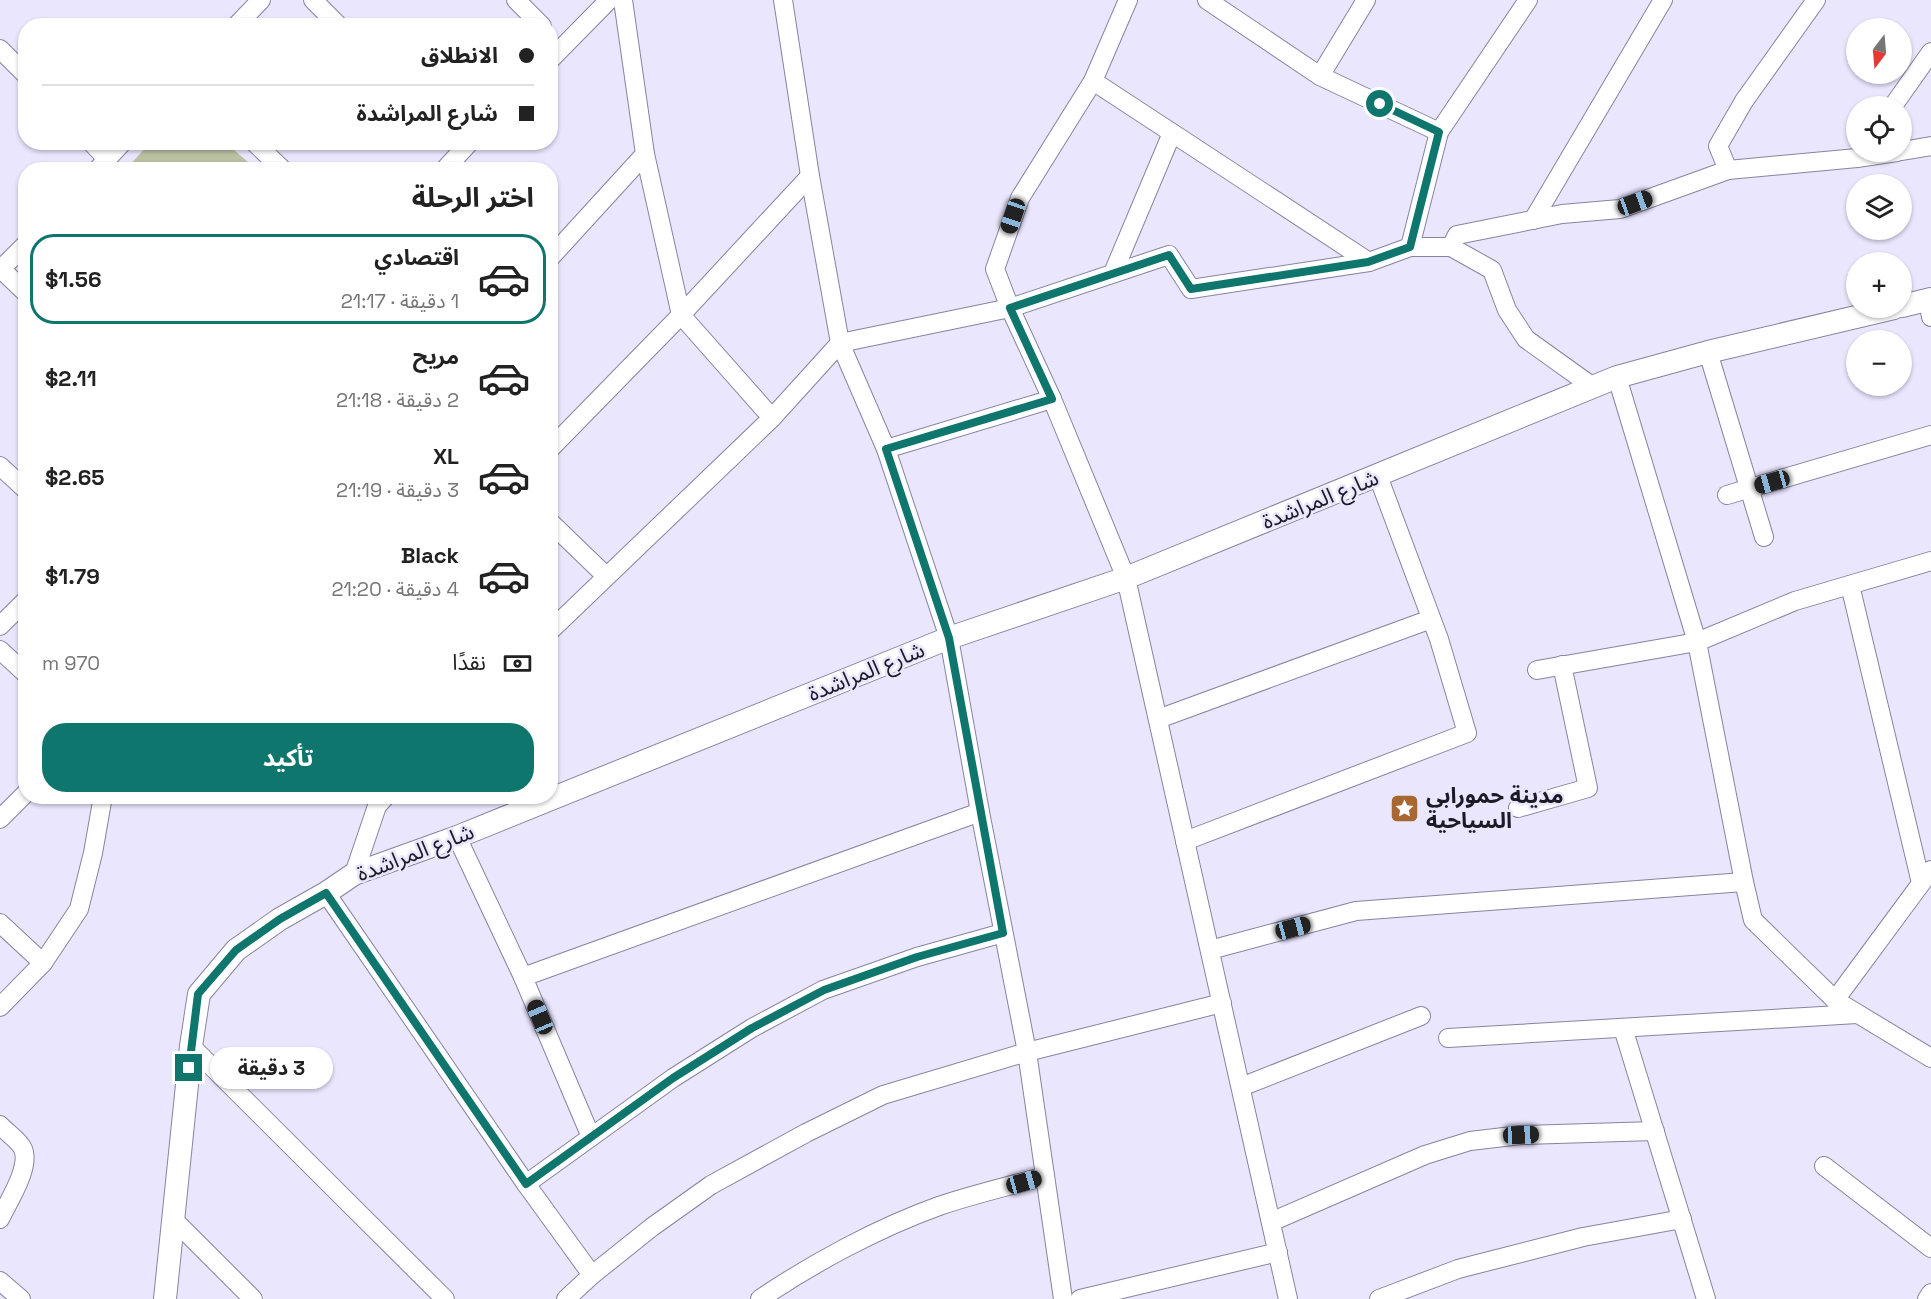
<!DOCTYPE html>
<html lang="ar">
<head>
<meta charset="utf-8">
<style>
	:root { --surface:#fff; --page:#f2f2f2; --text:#222; --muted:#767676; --line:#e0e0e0; --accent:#0f766e }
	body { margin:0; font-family:"Space Grotesk","Noto Sans Arabic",sans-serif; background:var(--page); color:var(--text); direction:rtl; height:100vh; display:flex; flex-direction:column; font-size:22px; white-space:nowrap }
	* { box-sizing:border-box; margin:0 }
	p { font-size:20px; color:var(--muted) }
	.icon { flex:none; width:33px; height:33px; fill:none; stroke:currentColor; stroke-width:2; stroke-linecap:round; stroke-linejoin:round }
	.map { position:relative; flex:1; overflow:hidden; direction:ltr }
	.sheet { position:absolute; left:18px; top:162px; width:540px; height:642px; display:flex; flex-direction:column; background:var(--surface); border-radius:24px; box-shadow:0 2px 4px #0004; direction:rtl }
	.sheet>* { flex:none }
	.guide { position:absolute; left:18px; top:18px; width:540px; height:132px; border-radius:24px; box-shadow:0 2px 4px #0004; direction:rtl; display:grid; align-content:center; height:132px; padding:0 24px; background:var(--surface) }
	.needle { width:39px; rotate:196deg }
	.controls { position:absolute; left:1846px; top:18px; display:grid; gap:12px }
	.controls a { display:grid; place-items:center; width:66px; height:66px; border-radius:50%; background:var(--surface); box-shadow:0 2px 4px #0004; font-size:30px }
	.end { position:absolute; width:27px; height:27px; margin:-14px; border:8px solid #0f766e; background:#fff; box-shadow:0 0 0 3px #fff }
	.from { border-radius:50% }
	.bubble { position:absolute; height:42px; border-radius:21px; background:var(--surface); box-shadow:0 2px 4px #0004; font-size:20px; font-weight:700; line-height:42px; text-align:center; direction:rtl }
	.car { position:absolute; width:18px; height:36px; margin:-18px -9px; border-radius:8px; box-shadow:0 0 4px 2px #0007; background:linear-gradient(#222 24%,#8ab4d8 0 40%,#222 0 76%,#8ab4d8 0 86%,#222 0) }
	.guide b { display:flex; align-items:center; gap:21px; height:57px; font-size:22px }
	.guide b+b { border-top:2px solid var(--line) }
	.guide i { width:15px; height:15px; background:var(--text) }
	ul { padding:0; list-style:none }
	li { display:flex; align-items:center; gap:18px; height:90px; margin:0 12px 9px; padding:0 12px; border:3px solid transparent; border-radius:24px }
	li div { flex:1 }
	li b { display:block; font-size:22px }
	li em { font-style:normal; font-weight:700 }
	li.selected { border-color:var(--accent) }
	li>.icon { width:54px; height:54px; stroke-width:1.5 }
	h2 { padding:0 24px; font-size:27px; line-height:72px }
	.pay { display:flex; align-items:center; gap:15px; height:66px; padding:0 24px; font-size:22px }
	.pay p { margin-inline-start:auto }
	.primary-button { display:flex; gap:12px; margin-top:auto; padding:12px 24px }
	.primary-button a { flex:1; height:69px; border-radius:24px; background:var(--accent); color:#fff; font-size:24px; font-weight:700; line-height:69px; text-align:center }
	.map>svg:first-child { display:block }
	.green { fill:#bbc2a2 }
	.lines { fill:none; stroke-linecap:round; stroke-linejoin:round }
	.minor-casing { stroke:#8884a0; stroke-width:20 }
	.tertiary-casing { stroke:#8884a0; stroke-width:24 }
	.minor { stroke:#fff; stroke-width:18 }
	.tertiary { stroke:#fff; stroke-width:22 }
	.route { stroke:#0f766e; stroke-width:8 }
	.labels { text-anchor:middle; stroke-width:5; stroke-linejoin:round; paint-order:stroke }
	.street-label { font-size:22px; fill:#1c1b25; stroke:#e9e6fe }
	.poi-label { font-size:22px; font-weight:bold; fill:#1c1b25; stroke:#e9e6fe; text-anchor:start }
</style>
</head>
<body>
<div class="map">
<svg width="1931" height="1299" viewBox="0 0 1931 1299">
	<rect width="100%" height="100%" fill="#e9e6fe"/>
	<path class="green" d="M150,143H226L256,169H126Z"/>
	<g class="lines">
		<defs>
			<g id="minor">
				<path d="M313,0L339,26"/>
				<path d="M516,0L542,26"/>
				<path d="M623,0L645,154L681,315L772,418"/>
				<path d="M783,0L810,176L840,343L886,449L949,638L980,812L1027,1052L1063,1299"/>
				<path d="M1128,0L1093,81L1369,262"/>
				<path d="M1207,0L1320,76L1439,132"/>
				<path d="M236,26L261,0"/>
				<path d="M0,49L26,75"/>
				<path d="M550,60L609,0"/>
				<path d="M1320,76L1366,0"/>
				<path d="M1893,106L1931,52"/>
				<path d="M91,142L107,159"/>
				<path d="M254,142L283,170"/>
				<path d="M1902,151L1931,146"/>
				<path d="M97,170L123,142"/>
				<path d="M444,170L470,142"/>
				<path d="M1728,170L1718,146L1744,101L1816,0"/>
				<path d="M1533,220L1663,0"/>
				<path d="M1410,247H1451L1492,270L1507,310L1526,339L1593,387"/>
				<path d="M1451,247L1457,235L1562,214L1620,209L1728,170L1857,158L1897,152"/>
				<path d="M550,258L645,154"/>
				<path d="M1,269L26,293"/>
				<path d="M0,270L26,244"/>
				<path d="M1113,273L1172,133"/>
				<path d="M1928,299L1931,317"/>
				<path d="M1708,352L1764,537"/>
				<path d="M1617,377L1697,642L1744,882L1753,920L1835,1000L1931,1058"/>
				<path d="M1052,399L1010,308L995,269L1020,198L1093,81"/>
				<path d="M550,449L681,315L810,176"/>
				<path d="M886,449L1052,399L1126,578L1288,1299"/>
				<path d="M0,466L26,490"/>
				<path d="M1727,495L1931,435"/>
				<path d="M550,522L606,576"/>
				<path d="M1850,585L1921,883"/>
				<path d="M0,626L26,600"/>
				<path d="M550,631L772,418L840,343L1010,308L1169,255L1191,289L1369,262L1410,247L1439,132L1528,0"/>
				<path d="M0,650L26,674"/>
				<path d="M1537,670L1697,642L1795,601L1931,561"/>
				<path d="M1158,719L1431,619"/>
				<path d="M1518,808L1588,788L1562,665"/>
				<path d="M0,819L26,793"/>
				<path d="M457,837L523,977L591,1137"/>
				<path d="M1185,841L1467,733L1439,639L1378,476"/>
				<path d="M354,874L377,806L386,796"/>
				<path d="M326,893L526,1184L592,1275"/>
				<path d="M0,923L43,963"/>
				<path d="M1210,950L1356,911L1744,882"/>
				<path d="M523,977L980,812"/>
				<path d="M1835,1000L1931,870"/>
				<path d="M0,1007L43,963L79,909L93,853L103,796"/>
				<path d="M1623,1028L1706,1299"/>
				<path d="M1448,1038L1857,1014"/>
				<path d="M191,1046L445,1299"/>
				<path d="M1241,1087L1421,1016"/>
				<path d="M0,1125C6,1132 20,1141 23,1149C31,1167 8,1202 0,1219"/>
				<path d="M1824,1166L1931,1248"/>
				<path d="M526,1184L673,1078L752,1028L823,990L917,957L1003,933"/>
				<path d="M173,1219L253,1299"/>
				<path d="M1271,1222L1425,1155L1470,1141L1521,1135L1655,1131"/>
				<path d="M0,1281L21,1299"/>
				<path d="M566,1299L592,1275L652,1227L711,1185L806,1133L883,1095L1027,1052L1222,1003"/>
				<path d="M760,1299C813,1263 878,1228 939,1206C974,1194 1010,1186 1045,1176"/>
				<path d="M1080,1299L1278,1252"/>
				<path d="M1379,1299L1458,1269L1583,1237L1682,1219"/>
				<path d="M1927,1299L1931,1293"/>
			</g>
			<g id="tertiary">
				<path d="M1902,306L1931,299"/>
				<path d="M165,1299L191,1046L199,994L236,950L280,919L326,893L354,874L457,837L949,638L1126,578L1617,377L1708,352L1894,308"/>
			</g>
		</defs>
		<use href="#minor" class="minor-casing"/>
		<use href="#tertiary" class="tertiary-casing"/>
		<use href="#minor" class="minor"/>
		<use href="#tertiary" class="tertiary"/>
	</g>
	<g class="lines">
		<path class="route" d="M189,1068L198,994L236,950L280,919L326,893L526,1184L673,1078L752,1028L824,990L917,957L1003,933L949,638L886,449L1052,399L1010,308L1169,255L1191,289L1368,262L1410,247L1439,132L1380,104"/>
	</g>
	<defs>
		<symbol id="sight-square" viewBox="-11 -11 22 22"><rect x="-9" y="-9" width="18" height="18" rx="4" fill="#a86731" stroke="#e9e6fe"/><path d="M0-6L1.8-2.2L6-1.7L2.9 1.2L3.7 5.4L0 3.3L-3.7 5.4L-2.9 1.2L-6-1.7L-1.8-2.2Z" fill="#fff"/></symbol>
	</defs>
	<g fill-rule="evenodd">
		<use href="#sight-square" x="1388" y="792" width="33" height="33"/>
	</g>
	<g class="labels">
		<g class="street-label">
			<text transform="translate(1320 499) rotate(-22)" y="8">شارع المراشدة</text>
			<text transform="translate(866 671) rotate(-22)" y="8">شارع المراشدة</text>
			<text transform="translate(415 852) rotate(-21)" y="8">شارع المراشدة</text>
		</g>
		<g class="poi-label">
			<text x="1426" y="803">مدينة حمورابي<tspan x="1426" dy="25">السياحية</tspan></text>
		</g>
	</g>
</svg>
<div class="controls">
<a><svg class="needle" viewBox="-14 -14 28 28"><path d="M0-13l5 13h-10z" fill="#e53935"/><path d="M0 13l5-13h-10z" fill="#767676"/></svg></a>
<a><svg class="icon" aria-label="locate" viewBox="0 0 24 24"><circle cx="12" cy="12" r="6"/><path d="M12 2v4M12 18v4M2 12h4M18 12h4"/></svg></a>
<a><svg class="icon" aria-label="layers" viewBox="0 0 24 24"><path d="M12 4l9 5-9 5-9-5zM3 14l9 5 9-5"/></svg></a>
<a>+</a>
<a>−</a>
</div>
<i class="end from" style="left:1380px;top:104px"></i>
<i class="end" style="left:189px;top:1068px"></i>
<div class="bubble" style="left:210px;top:1047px;width:123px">3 دقيقة</div>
<i class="car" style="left:1635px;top:203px;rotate:70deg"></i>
<i class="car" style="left:1013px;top:216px;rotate:199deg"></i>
<i class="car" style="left:1772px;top:482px;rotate:254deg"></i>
<i class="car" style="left:1293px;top:928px;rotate:75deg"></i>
<i class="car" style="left:540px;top:1017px;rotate:337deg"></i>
<i class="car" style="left:1521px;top:1135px;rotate:88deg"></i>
<i class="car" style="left:1024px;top:1182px;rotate:74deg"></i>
<div class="guide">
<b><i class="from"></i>الانطلاق</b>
<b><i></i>شارع المراشدة</b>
</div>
<section class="sheet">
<h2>اختر الرحلة</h2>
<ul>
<li class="selected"><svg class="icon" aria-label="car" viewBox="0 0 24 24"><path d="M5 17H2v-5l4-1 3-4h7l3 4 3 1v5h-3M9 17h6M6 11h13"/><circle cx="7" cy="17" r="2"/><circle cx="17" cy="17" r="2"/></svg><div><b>اقتصادي</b><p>1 دقيقة · 21:17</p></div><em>$1.56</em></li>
<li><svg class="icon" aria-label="car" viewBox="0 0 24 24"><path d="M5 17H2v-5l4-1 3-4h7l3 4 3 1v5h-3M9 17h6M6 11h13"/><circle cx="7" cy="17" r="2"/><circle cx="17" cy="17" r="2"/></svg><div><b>مريح</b><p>2 دقيقة · 21:18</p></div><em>$2.11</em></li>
<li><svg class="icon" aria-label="car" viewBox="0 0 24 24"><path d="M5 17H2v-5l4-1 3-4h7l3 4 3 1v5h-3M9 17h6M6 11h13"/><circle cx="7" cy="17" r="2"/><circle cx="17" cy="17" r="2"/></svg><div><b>XL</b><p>3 دقيقة · 21:19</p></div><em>$2.65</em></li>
<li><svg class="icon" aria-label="car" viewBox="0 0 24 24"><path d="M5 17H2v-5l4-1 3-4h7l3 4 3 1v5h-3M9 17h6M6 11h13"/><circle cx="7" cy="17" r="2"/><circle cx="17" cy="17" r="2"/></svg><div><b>Black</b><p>4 دقيقة · 21:20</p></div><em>$1.79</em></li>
</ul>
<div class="pay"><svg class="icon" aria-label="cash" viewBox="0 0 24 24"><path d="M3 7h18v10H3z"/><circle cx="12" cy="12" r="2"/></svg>نقدًا<p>970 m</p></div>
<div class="primary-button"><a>تأكيد</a></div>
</section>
</div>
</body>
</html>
